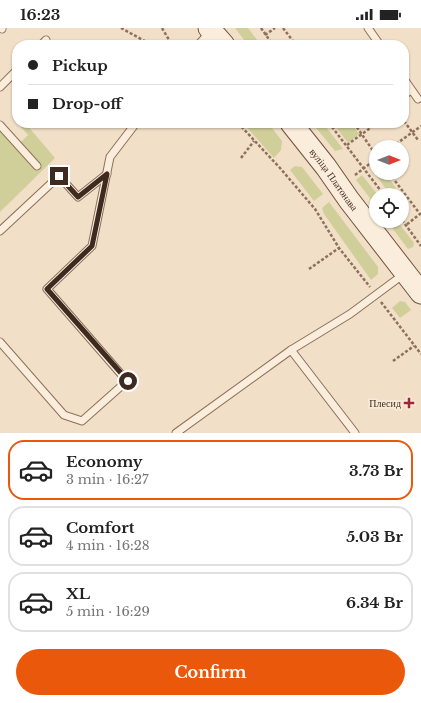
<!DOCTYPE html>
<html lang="en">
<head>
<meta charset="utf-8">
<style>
	:root { --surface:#fff; --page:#f2f2f2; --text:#222; --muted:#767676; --line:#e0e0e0; --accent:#ea580c }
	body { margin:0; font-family:"Libre Baskerville",serif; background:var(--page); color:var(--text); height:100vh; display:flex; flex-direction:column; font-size:15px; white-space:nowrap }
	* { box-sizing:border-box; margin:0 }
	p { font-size:13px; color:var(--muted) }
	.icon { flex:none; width:22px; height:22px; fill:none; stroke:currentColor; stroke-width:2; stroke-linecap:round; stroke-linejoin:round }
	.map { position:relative; height:405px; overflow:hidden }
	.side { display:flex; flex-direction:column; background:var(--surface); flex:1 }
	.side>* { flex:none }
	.top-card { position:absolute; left:12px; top:12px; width:397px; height:88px; border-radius:16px; box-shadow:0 1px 3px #0004; display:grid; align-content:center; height:88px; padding:0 16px; background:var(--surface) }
	.needle { width:26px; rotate:90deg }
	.tools { position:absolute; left:369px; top:112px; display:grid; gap:8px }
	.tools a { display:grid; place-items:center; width:40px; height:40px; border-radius:50%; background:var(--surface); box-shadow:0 1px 3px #0004; font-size:20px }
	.end { position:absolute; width:18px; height:18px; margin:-9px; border:5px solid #3e2a1f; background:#fff; box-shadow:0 0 0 2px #fff }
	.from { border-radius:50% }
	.top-card b { display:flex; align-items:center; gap:14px; height:38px; font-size:15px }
	.top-card b+b { border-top:1px solid var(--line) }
	.top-card i { width:10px; height:10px; background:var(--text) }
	ul { padding:7px 0 0; list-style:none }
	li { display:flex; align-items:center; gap:12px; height:60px; margin:0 8px 6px; padding:0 8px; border:2px solid var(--line); border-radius:16px }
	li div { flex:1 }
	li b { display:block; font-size:15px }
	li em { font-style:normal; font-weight:700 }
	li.current { border-color:var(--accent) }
	li>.icon { width:36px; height:36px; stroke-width:1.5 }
	.primary-button { display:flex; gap:8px; margin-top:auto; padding:8px 16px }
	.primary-button a { flex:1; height:46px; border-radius:24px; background:var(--accent); color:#fff; font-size:16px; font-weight:700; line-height:46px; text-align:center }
	.status { display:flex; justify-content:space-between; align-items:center; height:28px; padding:0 20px; background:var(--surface); direction:ltr }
	.status svg { height:11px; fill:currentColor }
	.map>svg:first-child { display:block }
	.green { fill:#d0cf9a }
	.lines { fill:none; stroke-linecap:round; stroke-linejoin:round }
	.lane-casing { stroke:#8e6f5b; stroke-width:9 }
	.secondary-casing { stroke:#70503e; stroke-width:23 }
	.path { stroke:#8e6f5b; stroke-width:2.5; stroke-dasharray:3 2; stroke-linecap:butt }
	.lane { stroke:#fbeddb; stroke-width:7 }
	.secondary { stroke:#fbeddb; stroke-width:21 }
	.route { stroke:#3e2a1f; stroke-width:5 }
	.poi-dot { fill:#a12738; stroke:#f8ead7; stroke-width:1.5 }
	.labels { text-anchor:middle; stroke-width:3.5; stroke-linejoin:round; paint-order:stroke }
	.street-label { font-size:10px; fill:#3e2a1f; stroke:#f8ead7 }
	.poi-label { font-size:10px; fill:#3e2a1f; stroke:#f8ead7; text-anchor:end }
</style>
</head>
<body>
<div class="status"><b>16:23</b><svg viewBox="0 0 49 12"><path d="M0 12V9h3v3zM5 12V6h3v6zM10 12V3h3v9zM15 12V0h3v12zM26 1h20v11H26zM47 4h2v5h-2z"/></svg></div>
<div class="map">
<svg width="421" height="405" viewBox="0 0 421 405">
	<rect width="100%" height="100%" fill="#f1dfc7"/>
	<g class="green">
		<path d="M235,0H248L261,17H248Z"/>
		<path d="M243,95H268L282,113L281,122L274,130Z"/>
		<path d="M312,95H323L343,121L335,123Z"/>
		<path d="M333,95H351L359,106L348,115Z"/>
		<path d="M26,96L55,130L0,184V97L18,117L28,107L21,99Z"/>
		<path d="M376,135V145H385L396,160L389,165L370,139Z"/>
		<path d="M295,138L302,139L323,166L314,173L290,142Z"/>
		<path d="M362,147L378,167H376V178L356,152Z"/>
		<path d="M329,174L378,239V246L371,252L324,186L322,180Z"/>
		<path d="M387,193H397L414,215L413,219L408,221Z"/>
		<path d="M400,273L405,274L411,282L400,290L392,280Z"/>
	</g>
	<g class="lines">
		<defs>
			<g id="lane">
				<path d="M1,0L2,1"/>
				<path d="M368,0L380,17"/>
				<path d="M41,17L46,12"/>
				<path d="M198,17L210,4"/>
				<path d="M404,51L418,71"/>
				<path d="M0,59L17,42"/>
				<path d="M404,67L411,62"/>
				<path d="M0,97L37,138"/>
				<path d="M0,203L59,148L78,169L107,146"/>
				<path d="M0,314L64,387L82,393L127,353L47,261L92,218L110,129L136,95"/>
				<path d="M291,322L355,405"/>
				<path d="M176,405L291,322L350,286L404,246"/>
			</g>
			<g id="secondary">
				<path d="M209,0L224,17"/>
				<path id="s1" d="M291,95L326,139L349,172L421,265"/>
			</g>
		</defs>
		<use href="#lane" class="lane-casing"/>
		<use href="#secondary" class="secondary-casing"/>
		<g class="path">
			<path d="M121,0L152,17"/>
			<path d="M162,0L172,17"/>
			<path d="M261,0L273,17"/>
			<path d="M283,0L296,17"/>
			<path d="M265,7L275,0"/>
			<path d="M404,93L418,112"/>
			<path d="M238,95L280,140L315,181L339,220L370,259"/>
			<path d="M329,95L384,167"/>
			<path d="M354,95L376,127"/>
			<path d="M347,117L377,95"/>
			<path d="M392,119L421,98"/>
			<path d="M241,130L254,113"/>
			<path d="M389,145L420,186L406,197"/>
			<path d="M355,147L376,131"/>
			<path d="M402,192L421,218"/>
			<path d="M309,241L339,220"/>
			<path d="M381,274L421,326"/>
			<path d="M393,333L414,318"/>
		</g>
		<use href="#lane" class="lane"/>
		<use href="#secondary" class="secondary"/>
	</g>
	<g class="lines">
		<path class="route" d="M59,148L78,169L107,146L92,218L47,261L128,353"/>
	</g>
	<path class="poi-dot" d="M407 369h4v4h4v4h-4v4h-4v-4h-4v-4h4z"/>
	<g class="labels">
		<g class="street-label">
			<text dy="4" stroke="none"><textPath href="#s1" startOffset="71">вуліца Платонава</textPath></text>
		</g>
		<g class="poi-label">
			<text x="401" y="379">Плесид</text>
		</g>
	</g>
</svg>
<div class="tools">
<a><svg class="needle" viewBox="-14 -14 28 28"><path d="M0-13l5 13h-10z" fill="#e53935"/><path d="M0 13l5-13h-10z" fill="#767676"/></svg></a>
<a><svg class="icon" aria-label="locate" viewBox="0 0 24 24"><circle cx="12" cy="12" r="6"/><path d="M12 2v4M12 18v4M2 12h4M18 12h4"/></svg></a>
</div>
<i class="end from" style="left:128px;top:353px"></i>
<i class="end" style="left:59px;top:148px"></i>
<div class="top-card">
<b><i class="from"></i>Pickup</b>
<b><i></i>Drop-off</b>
</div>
</div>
<section class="side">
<ul>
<li class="current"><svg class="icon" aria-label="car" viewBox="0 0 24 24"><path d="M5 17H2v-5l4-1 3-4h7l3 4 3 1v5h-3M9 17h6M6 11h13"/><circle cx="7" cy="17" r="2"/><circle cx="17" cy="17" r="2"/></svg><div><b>Economy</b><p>3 min · 16:27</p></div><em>3.73 Br</em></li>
<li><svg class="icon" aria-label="car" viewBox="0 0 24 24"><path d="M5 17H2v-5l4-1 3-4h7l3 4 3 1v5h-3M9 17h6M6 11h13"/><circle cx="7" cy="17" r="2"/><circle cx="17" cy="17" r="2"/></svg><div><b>Comfort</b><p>4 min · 16:28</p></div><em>5.03 Br</em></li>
<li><svg class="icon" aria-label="car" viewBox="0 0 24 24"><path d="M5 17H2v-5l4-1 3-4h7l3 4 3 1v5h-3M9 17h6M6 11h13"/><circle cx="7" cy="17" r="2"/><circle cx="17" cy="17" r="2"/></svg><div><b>XL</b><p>5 min · 16:29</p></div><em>6.34 Br</em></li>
</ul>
<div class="primary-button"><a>Confirm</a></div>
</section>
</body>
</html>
